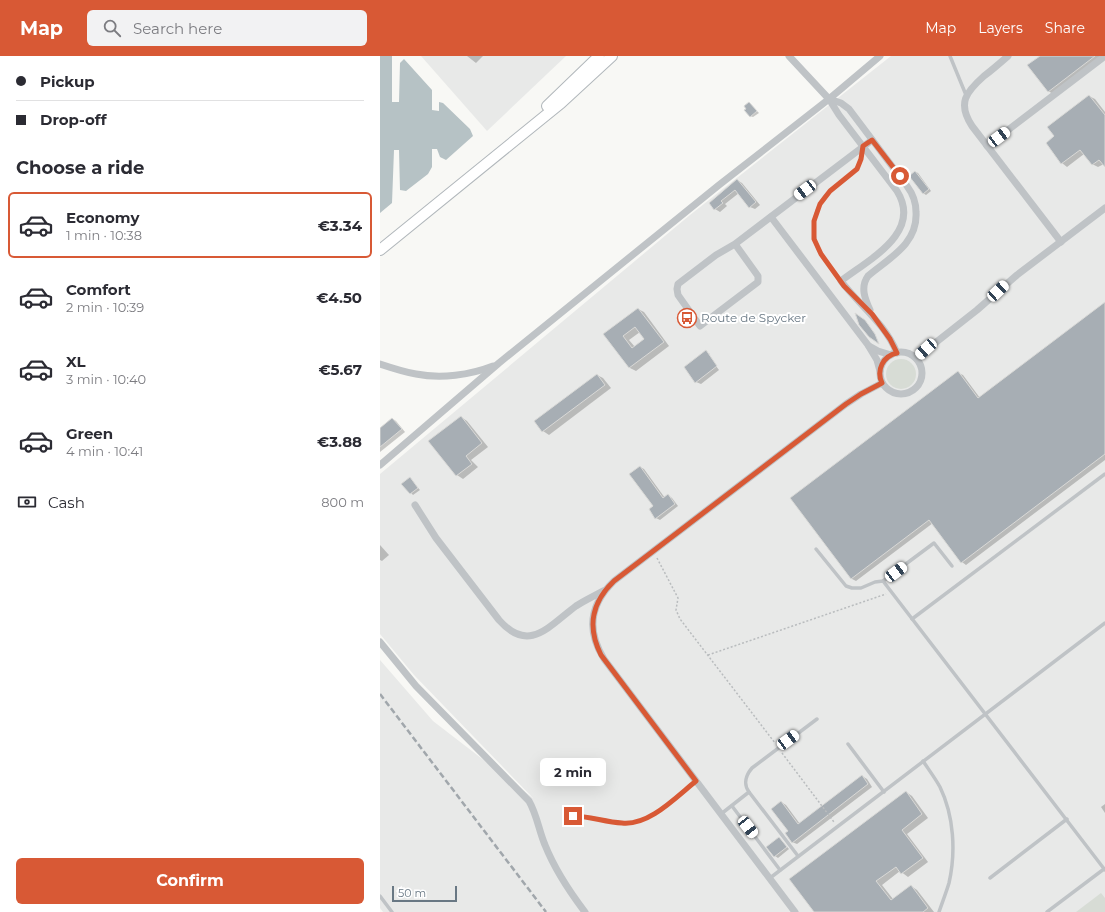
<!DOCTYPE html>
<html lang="en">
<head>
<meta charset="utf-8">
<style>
	:root { --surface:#fff; --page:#f2f2f3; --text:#2b2b33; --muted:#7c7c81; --line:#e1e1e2; --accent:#d85935 }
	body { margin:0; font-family:Montserrat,sans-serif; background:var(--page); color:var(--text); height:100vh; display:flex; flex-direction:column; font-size:15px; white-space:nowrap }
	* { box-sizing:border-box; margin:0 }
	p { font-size:13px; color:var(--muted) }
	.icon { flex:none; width:22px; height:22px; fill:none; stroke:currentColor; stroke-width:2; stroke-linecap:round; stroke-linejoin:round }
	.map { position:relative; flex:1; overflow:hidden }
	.sheet { display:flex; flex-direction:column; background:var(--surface); width:380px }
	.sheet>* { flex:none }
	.banner { display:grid; align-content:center; height:88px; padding:0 16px; background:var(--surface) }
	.scale { position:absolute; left:12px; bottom:10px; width:65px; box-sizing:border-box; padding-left:4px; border:2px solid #697884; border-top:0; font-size:11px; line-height:14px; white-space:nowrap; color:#697884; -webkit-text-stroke:3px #fff; paint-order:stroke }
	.end { position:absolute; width:18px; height:18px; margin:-9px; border:5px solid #d85935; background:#fff; box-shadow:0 0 0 2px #fff }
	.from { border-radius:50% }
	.bubble { position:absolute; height:28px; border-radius:6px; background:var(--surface); box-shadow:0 4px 16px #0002; font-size:13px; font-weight:700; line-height:28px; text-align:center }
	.car { position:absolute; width:12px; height:24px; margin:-12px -6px; border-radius:5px; box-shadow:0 0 3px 1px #0007; background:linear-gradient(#fff 24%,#345 0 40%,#fff 0 76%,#345 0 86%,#fff 0) }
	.banner b { display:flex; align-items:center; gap:14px; height:38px; font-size:15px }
	.banner b+b { border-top:1px solid var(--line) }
	.banner i { width:10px; height:10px; background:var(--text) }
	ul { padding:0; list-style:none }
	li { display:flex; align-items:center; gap:12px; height:66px; margin:0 8px 6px; padding:0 8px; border:2px solid transparent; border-radius:6px }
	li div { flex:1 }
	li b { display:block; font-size:15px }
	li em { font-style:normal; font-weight:700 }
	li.on { border-color:var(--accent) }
	li>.icon { width:36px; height:36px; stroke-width:1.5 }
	h2 { padding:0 16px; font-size:18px; line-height:48px }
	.pay { display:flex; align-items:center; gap:10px; height:44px; padding:0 16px; font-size:15px }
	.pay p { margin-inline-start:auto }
	.cta { display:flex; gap:8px; margin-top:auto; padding:8px 16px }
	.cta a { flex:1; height:46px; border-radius:6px; background:var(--accent); color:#fff; font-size:16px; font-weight:700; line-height:46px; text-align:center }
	header { display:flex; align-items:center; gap:24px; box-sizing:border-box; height:56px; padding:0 20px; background:var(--accent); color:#fff }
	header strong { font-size:19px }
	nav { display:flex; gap:22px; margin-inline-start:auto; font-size:14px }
	.search { width:280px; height:36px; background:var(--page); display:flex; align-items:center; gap:10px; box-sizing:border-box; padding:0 14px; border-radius:6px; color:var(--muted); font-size:15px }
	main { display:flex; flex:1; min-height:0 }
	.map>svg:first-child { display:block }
	.built { fill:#e8e9e8 }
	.green { fill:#d7dcd5 }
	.water { fill:#b6c2c5 }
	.shadow { fill:#0003; fill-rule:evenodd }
	.building { fill:#a7aeb4; stroke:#d9d9d7; fill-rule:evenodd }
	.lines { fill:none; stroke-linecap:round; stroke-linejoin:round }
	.secondary-casing { stroke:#b1b7bb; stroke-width:12 }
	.path { stroke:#b9bcbe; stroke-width:1.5; stroke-dasharray:2 2; stroke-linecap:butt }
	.service { stroke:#bfc3c6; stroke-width:3.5 }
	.minor { stroke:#bfc3c6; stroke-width:7 }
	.secondary { stroke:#fff; stroke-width:10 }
	.rail { stroke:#a1a7ac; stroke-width:2.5; stroke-dasharray:6 3; stroke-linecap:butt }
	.route { stroke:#d85935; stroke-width:5 }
	.labels { text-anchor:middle; stroke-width:4; stroke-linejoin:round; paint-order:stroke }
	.poi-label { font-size:12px; fill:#697884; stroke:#fff; text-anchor:start }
</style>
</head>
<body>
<header>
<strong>Map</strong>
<div class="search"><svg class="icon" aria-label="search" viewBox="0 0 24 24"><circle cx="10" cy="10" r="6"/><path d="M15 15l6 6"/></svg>Search here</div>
<nav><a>Map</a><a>Layers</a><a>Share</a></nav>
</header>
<main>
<section class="sheet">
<div class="banner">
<b><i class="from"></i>Pickup</b>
<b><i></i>Drop-off</b>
</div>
<h2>Choose a ride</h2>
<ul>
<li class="on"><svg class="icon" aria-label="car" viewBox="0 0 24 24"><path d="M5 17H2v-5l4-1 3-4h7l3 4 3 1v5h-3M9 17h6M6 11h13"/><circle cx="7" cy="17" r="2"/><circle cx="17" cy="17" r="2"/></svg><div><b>Economy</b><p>1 min · 10:38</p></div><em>€3.34</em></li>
<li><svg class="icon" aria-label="car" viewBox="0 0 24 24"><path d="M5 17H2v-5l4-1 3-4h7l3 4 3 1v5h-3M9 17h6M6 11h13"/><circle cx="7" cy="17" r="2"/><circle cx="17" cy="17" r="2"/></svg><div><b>Comfort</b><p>2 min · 10:39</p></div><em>€4.50</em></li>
<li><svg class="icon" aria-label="car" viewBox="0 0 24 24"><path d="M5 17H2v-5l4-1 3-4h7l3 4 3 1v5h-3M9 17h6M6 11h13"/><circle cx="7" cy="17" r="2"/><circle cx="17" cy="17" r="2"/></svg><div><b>XL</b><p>3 min · 10:40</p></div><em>€5.67</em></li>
<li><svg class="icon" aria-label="car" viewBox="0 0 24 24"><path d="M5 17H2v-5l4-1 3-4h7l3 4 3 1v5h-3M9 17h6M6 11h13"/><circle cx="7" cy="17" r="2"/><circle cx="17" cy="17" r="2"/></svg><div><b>Green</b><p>4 min · 10:41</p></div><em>€3.88</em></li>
</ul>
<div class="pay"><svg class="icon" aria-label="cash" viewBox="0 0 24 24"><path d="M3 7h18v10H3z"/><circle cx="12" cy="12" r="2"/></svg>Cash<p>800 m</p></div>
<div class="cta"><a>Confirm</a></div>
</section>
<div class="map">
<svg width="725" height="856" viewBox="0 0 725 856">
	<rect width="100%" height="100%" fill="#f8f8f5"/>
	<g class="built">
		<path d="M41,0H186L107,75Z"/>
		<path d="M511,0H725V856H3L0,852V604L53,665L153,742L34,619L0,578V418L310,159Z"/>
	</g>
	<g class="green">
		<circle cx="521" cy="318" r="15"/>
		<path d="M721,837L725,842V856H696Z"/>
	</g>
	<path class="water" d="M0,0H12V46H19L20,7L24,3L52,34V54L59,55V46L63,47L90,73L93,80L66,104L60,101L57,93H52V111L48,118L26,135L20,134L19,94H14L12,147L0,157Z"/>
	<g class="shadow">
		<path d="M87,0H103L96,7Z"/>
		<path d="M661,0H725L675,39L668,35Z"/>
		<path d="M709,40L715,43L725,56V110L724,108L718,111L712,108L704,98L687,111L682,107L675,80Z"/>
		<path d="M369,47L379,57L373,61L370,60Z"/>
		<path d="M536,116L538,117L551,135L546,139L543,137Z"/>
		<path d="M357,124L362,127L380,149L375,153L370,151L359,137L345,148L347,150L340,156L335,153L330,147Z"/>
		<path d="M725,247V404L586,509L582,506L553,467L476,525L472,523L411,442L578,317L583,319L600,342Z"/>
		<path d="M258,253L264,256L289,290L256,315L250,312L224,278ZM260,276L266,283L255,291L249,284Z"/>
		<path d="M326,296L330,298L341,313L330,298H327L339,314L321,328L316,326Z"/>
		<path d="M217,319L223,322L231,332L169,379L163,375Z"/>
		<path d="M81,361L87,365L108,391L91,404L98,411L83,423L77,419Z"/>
		<path d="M13,363L16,365L25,376L0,396V372Z"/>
		<path d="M260,411L264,413L285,442L288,439L292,442L298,450L280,464L276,462L274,450Z"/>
		<path d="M30,423L40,434L33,439L23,428Z"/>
		<path d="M0,489L9,499L2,505L0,504Z"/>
		<path d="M482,720L487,723L492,731L417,788L412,786L401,746L406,749L420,768Z"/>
		<path d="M526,736L532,740L548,762L527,778L548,806L528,821L520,815L502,829L513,843L531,830L537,834L554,856H435Z"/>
		<path d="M725,748V757L721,751Z"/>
		<path d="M399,782L409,793L398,802L395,800Z"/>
	</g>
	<g class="building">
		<path d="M660,0H715L668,36L647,9Z"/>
		<path d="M709,39L725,59V111L719,104L712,109L700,94L681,108L666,87L674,80L667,71Z"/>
		<path d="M369,46L377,55L370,61L364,54L366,53L364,50Z"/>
		<path d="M535,115L549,133L543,138L529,120Z"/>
		<path d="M357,123L376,146L369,152L355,134L341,145L343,147L334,154L329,147Z"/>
		<path d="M725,246V398L581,507L549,464L471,523L410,442L578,315L598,342Z"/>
		<path d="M258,252L284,286L249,312L223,278ZM255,271L264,283L252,292L243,280Z"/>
		<path d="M475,257L485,264L495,278L499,288L489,281L479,269Z"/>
		<path d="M326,294L337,310L315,327L304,311Z"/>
		<path d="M217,318L225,329L162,376L154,365Z"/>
		<path d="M81,360L102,387L86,400L92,408L76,420L48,385Z"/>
		<path d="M12,362L22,373L0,391V372Z"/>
		<path d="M260,410L283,442L288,438L295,448L275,463L269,453L273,450L249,418Z"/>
		<path d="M30,421L38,432L30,438L21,428Z"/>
		<path d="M482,719L488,728L412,787L405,777L408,775L391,753L401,745L418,768Z"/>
		<path d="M526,735L542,758L522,774L543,802L521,818L516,811L496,825L511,844L531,829L548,852L543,856H434L409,823Z"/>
		<path d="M399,781L407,791L394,801L386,791Z"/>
	</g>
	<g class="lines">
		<defs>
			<g id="secondary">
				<path d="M167,50L219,0"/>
				<path d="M0,194L181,47L232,0"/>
			</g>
		</defs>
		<use href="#secondary" class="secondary-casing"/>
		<g class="path">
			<path d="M277,502L298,542L296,554L300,563L395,687"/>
			<path d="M328,599L506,538"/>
			<path d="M402,697L454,766"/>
		</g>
		<g class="service">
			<path d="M570,0L586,39"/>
			<path d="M461,225C454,215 445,205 439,195C429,175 434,148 451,134C469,119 480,118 483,92"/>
			<path d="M436,493L466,530L472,532H481L495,526L503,525L554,487L572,510"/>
			<path d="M503,525L725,814"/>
			<path d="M532,563L725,418"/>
			<path d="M468,688L504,736"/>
			<path d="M543,705C549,714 555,722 560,731C574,760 576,796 569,827C566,837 562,847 559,856"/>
			<path d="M369,736C363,728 366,719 372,712L437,663"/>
			<path d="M352,750L400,814"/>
			<path d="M341,758L369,736L418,800"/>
			<path d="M193,761C209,759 225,766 242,767C269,770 296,741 316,725"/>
			<path d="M390,822L725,567"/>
			<path d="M610,822L687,763"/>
			<path d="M0,840L12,856"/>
			<path d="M667,856L724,813"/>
		</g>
		<g class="minor">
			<path d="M409,0L449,43L459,59L517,135C543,177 488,204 461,225C479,249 505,267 517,297"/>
			<path d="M628,0C620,7 612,14 604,20C586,36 577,47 592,70L681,186"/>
			<path d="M449,43L461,47L469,53L527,130C533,138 536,146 536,156C538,188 509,202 488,220C480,231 485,243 490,254"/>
			<path d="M607,90L725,0"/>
			<path d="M391,161L488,289L497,304L500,315"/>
			<path d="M355,188L378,220V226L320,270L298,239L297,233L298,228L336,199L355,188L492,84"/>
			<path d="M489,290L498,295L511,299"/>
			<circle cx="521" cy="317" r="21"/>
			<path d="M536,302L597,254L637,219L725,152"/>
			<path d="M0,308C12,312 24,316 36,318C61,323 90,319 113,310"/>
			<path d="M0,409L119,307L339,129L449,43L500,0"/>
			<path d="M35,449L56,482L119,564C149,598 169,570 196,550C205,544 214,540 223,535"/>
			<path d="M0,586L36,630L149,745C157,759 159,775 165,789C175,814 189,835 205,856"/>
			<path d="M415,856L224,603C206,574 210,548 234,525L466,348L481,338L502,327"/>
		</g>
		<use href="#secondary" class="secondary"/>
		<path class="rail" d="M0,638L166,856"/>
	</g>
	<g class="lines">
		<path class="route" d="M193,760C209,760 225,766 242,767C269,770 296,741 316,725L221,599C207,571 211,547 234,525L466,348L481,338L502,327C496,314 503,300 517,297L510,283L492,258L464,230L441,198L434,183V165L440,148L450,135L477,113L481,103L483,90L492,84L520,120"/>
	</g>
	<defs>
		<symbol id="bus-ring" viewBox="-11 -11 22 22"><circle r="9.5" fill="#fff" stroke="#d85935" stroke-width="1.5"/><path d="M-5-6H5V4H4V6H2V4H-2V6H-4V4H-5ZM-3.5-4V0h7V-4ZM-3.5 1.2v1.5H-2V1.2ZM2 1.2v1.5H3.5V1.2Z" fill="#d85935"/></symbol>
	</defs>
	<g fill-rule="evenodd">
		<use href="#bus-ring" x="296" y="251" width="22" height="22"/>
	</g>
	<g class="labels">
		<g class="poi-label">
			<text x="321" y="266">Route de Spycker</text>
		</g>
	</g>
</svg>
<div class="scale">50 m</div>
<i class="end from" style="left:520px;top:120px"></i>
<i class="end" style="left:193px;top:760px"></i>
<div class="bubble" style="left:160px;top:702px;width:66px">2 min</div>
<i class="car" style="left:619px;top:81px;rotate:53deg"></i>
<i class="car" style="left:425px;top:134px;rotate:233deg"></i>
<i class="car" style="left:618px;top:235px;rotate:47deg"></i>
<i class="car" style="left:546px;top:293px;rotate:228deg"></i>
<i class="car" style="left:516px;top:516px;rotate:53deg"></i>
<i class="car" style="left:408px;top:684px;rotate:54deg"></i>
<i class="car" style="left:368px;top:771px;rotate:142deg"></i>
</div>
</main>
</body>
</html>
